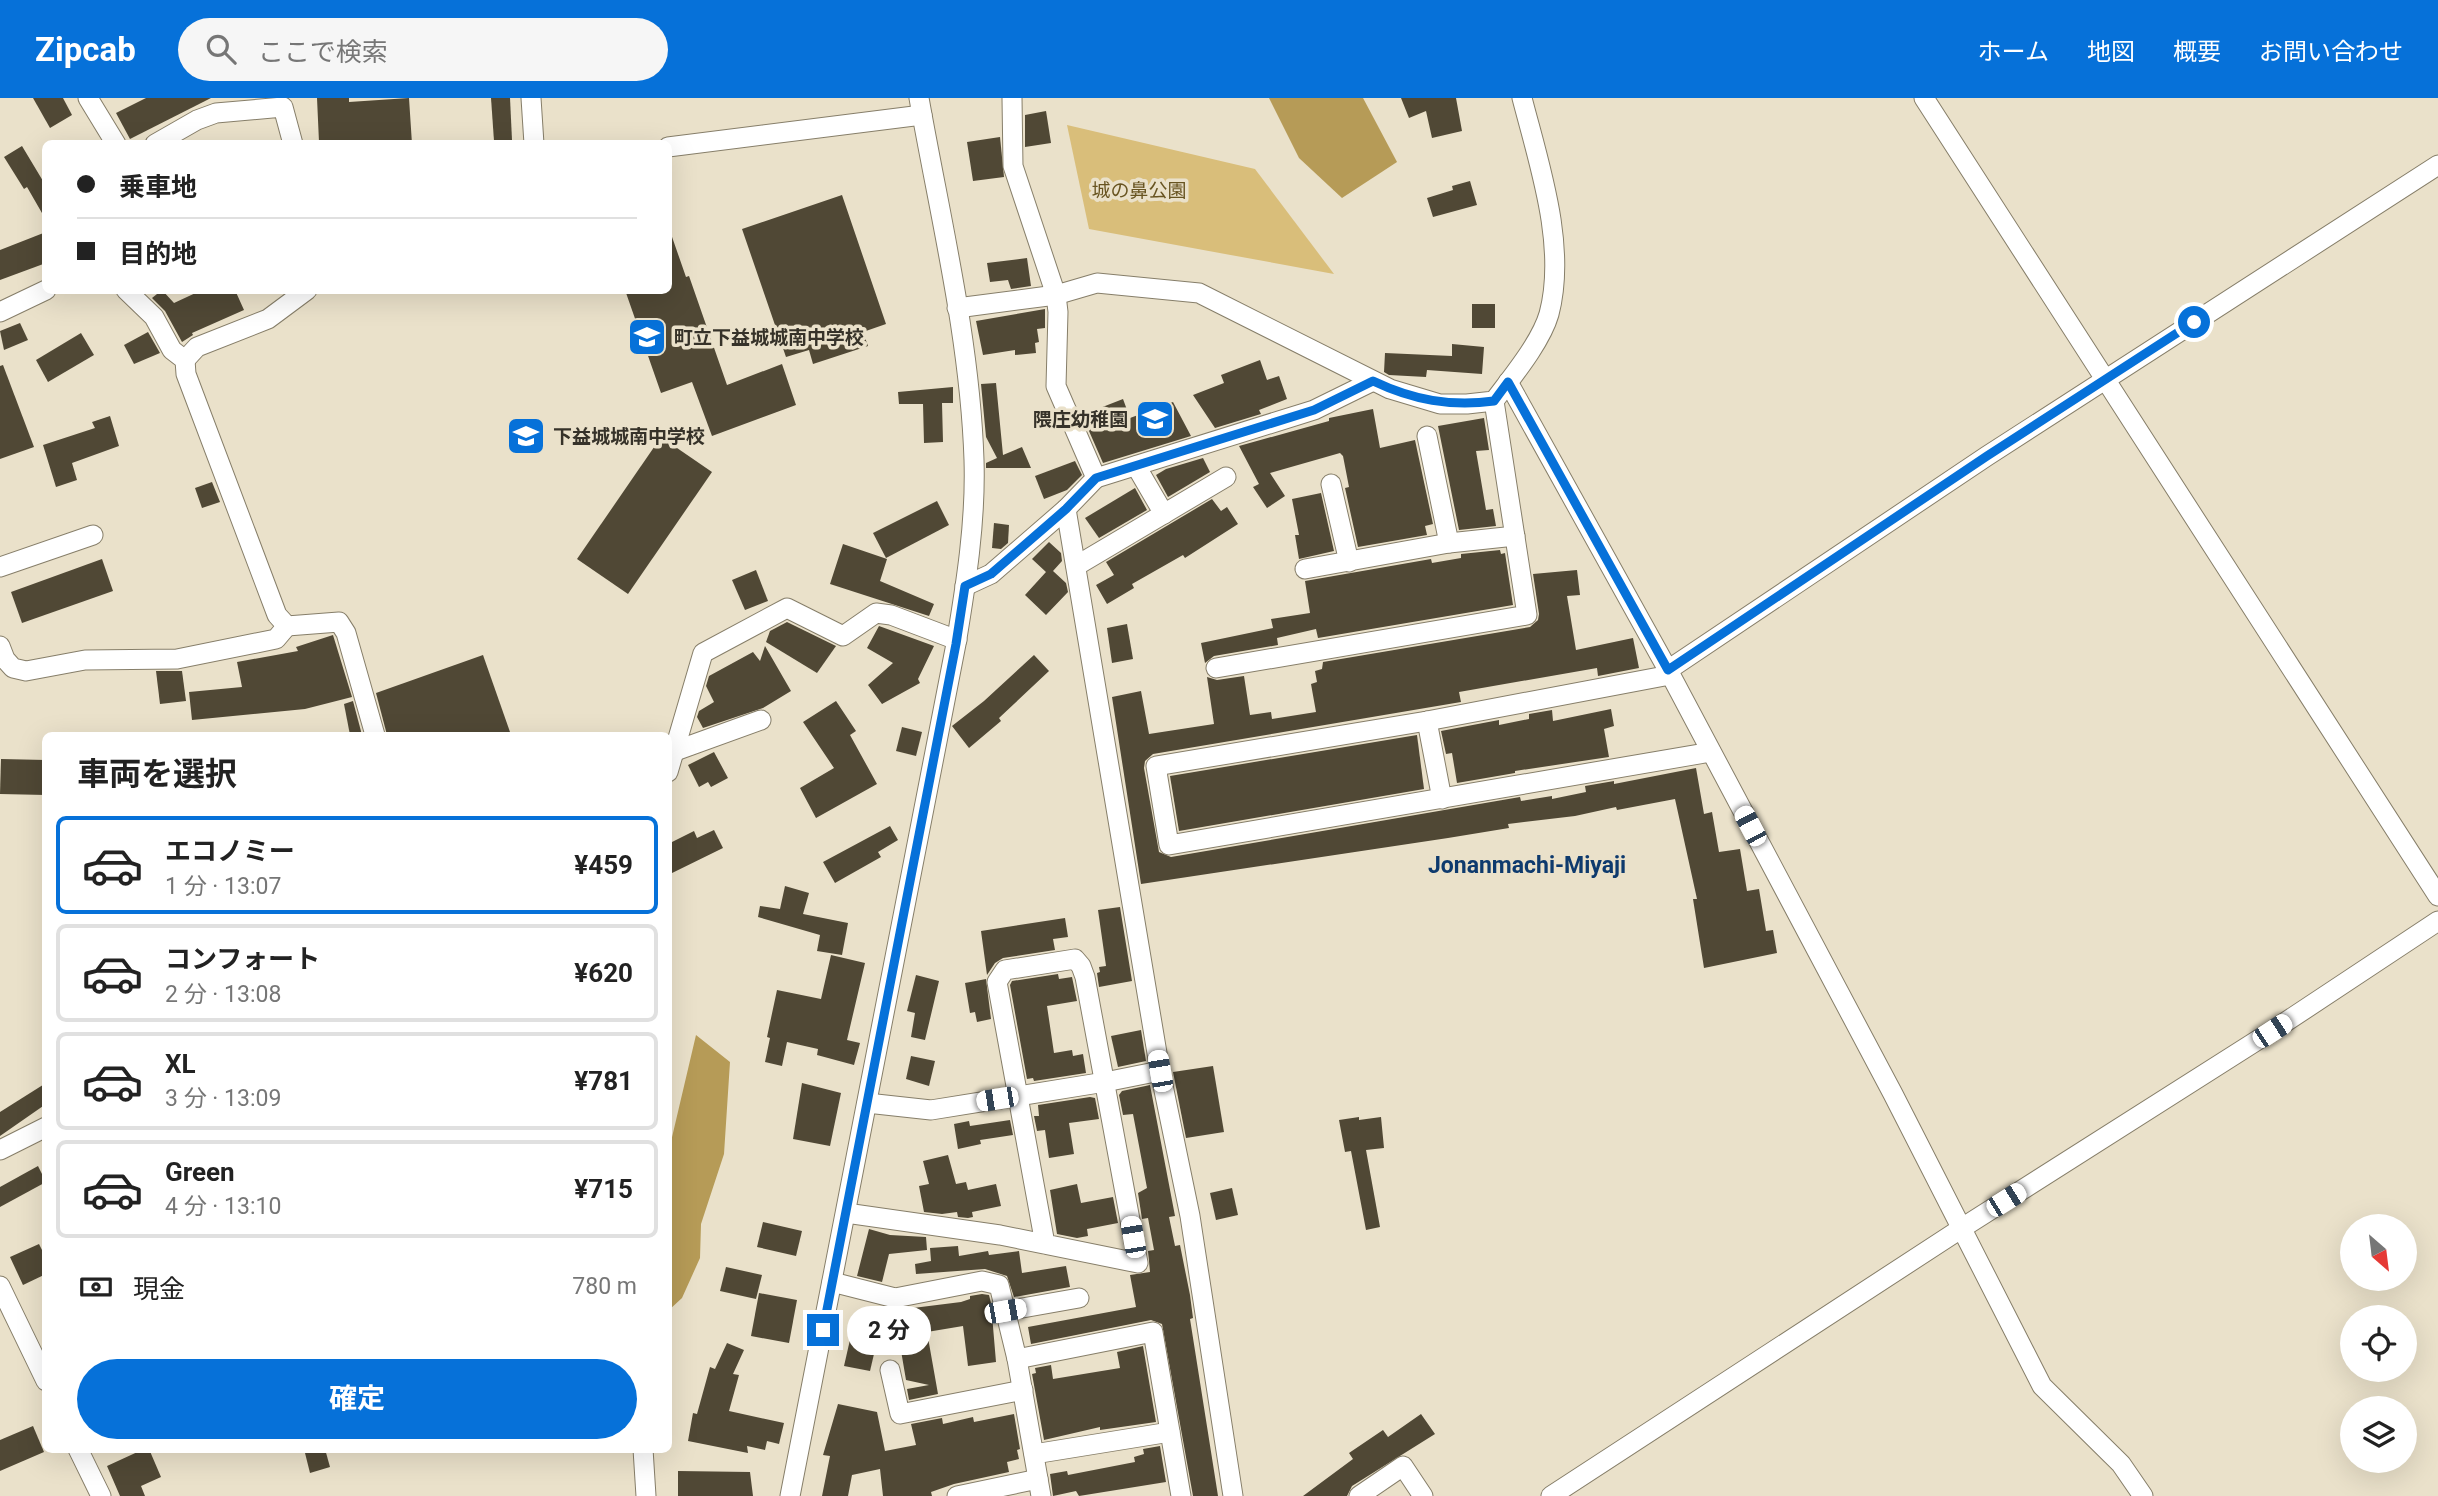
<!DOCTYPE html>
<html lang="ja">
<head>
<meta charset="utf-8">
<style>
	:root { --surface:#fff; --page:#f6f6f6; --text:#222; --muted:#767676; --line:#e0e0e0; --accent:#0671d9 }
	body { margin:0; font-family:Roboto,"Noto Sans JP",sans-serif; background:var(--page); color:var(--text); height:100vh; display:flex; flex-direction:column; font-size:26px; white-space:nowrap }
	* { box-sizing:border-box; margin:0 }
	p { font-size:23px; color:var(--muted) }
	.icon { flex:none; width:38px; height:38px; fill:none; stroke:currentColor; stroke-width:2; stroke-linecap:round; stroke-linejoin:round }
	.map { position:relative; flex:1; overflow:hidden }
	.sheet { position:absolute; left:42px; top:634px; width:630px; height:721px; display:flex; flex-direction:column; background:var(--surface); border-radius:10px; box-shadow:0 7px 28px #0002 }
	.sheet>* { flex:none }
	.guide { position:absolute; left:42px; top:42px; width:630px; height:154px; border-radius:10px; box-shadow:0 7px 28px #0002; display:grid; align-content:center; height:154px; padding:0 35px; background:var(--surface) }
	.needle { width:46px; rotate:152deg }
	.fabs { position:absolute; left:2340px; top:1116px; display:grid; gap:14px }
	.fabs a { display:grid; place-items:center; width:77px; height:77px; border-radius:50%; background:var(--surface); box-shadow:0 7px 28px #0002; font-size:35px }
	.end { position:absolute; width:32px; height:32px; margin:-16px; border:9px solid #0671d9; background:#fff; box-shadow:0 0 0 4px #fff }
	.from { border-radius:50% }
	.bubble { position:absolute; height:49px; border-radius:24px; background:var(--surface); box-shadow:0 7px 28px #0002; font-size:23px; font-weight:700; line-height:49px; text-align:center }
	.car { position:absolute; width:21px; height:42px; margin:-21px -10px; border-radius:9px; box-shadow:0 0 5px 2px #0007; background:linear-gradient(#fff 24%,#345 0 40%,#fff 0 76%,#345 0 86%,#fff 0) }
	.guide b { display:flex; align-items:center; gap:24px; height:66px; font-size:26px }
	.guide b+b { border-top:2px solid var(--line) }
	.guide i { width:18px; height:18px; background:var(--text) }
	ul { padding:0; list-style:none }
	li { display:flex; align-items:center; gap:21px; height:98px; margin:0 14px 10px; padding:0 21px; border:4px solid var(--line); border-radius:10px }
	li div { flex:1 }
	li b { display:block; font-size:26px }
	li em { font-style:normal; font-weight:700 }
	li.selected { border-color:var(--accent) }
	li>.icon { width:63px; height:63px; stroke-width:1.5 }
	h2 { padding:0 35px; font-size:32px; line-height:84px }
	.pay { display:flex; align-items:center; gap:18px; height:77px; padding:0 35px; font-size:26px }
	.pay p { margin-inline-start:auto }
	.primary-button { display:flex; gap:14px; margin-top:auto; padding:14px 35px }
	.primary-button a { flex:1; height:80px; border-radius:42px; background:var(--accent); color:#fff; font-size:28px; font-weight:700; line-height:80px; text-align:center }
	header { display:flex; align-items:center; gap:42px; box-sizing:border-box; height:98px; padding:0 35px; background:var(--accent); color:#fff }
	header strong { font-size:33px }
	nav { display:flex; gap:38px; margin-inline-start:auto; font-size:24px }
	.search { width:490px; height:63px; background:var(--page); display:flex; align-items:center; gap:18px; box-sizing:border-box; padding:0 24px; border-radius:38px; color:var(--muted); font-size:26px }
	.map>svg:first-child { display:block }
	.green { fill:#d9be7a }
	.forest { fill:#b69b57 }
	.building { fill:#504835 }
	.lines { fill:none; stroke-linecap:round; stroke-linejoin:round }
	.minor-casing { stroke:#867e69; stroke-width:21 }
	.minor { stroke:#fff; stroke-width:19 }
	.route { stroke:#0671d9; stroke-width:9 }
	.labels { text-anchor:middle; stroke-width:7; stroke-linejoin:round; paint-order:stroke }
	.park-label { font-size:19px; fill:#685421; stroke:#eae1ca }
	.poi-label { font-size:19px; font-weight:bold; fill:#363229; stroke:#eae1ca; text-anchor:start }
	.quarter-label { font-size:23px; font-weight:bold; fill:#0e3a6d; stroke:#eae1ca }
</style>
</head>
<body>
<header>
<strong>Zipcab</strong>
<div class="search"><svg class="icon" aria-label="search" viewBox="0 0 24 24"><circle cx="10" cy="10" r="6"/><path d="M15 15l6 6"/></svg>ここで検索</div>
<nav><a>ホーム</a><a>地図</a><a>概要</a><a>お問い合わせ</a></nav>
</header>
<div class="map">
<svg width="2438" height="1398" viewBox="0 0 2438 1398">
	<rect width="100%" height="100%" fill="#eae1ca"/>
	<path class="green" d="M1067,27L1255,71L1334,176L1089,131Z"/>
	<g class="forest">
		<path d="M1269,0H1363L1397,64L1342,100L1299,60Z"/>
		<path d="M696,937L730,964L724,1056L701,1126L700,1160L682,1200L669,1212V1052Z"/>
	</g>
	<g class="building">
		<path d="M33,0H63L72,17L50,30Z"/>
		<path d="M146,0H211L130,41L116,15Z"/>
		<path d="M317,0H349V4L409,0L412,46H362L361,42L319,44Z"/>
		<path d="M491,0H510L512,42L494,43Z"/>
		<path d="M1401,0H1456L1462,33L1432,40L1426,13L1409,20Z"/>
		<path d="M1046,13L1051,45L1025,49V17Z"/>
		<path d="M1000,39L1004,79L973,83L967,44Z"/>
		<path d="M22,48L46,88V122L27,89L24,91L4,59Z"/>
		<path d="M1470,83L1477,107L1433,119L1427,100L1453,92L1452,88Z"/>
		<path d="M842,97L886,226L863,234L868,248L813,266L809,252L786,259L742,131Z"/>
		<path d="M46,134V165L0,182V152Z"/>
		<path d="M668,136H671L686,179L689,178L727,287L782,266L796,307L712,338L692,284L661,295L625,192H668Z"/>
		<path d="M1027,160L1031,188L1011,191L1008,182L990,184L987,165Z"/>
		<path d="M162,192L174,205L202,192H235L244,212L192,235L193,237L182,244L165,213L152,200Z"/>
		<rect x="1472" y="206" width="23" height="24"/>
		<path d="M1045,211V230L1037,231L1039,244L1035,245L1036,255L1015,257V252L983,257L976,223Z"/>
		<path d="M20,225L28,242L4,252L0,233Z"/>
		<path d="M148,234L160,255L134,266L124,247Z"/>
		<path d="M81,235L94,257L48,284L36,262Z"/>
		<path d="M1452,246L1484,249L1482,276L1427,272L1426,279L1389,277L1384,274L1385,255L1452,258Z"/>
		<path d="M1260,262L1267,282L1279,278L1287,301L1259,312L1261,316L1215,330L1193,297L1224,285L1221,277Z"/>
		<path d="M3,267L34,349L0,361V268Z"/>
		<path d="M996,285L1003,357L1022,349L1031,370H986V365L997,360L986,339L981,286Z"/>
		<path d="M953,289V305H942L943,344L924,345L923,306H899L898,294Z"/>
		<path d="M1123,301L1130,320L1173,304L1191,338L1103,365L1082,317Z"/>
		<path d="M1373,311L1380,350L1415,342L1433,426L1425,428L1427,437L1358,449L1345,390L1349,389L1343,358L1340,355L1270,375L1285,398L1267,410L1253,389L1259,386L1239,348L1329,323V320Z"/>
		<path d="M110,318L119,348L72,365L77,382L56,389L43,347L95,330L92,324Z"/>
		<path d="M1484,320L1489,352L1476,353L1486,412L1493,411L1496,428L1459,432L1438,328Z"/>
		<path d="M661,339L712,374L628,496L577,461Z"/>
		<path d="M1203,360L1210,374L1168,399L1156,377L1166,371Z"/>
		<path d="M1075,363L1082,377L1067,392L1044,401L1035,378Z"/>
		<path d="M212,384L220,404L202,410L195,390Z"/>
		<path d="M1135,390L1147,412L1099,440L1085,420Z"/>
		<path d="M1321,395L1334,453L1299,461L1295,437H1299L1292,401Z"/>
		<path d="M1212,401L1221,413L1227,409L1238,426L1185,460L1183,457L1132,486L1134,490L1107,506L1096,487L1114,477L1106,464Z"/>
		<path d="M937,403L949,427L886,460L873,435Z"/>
		<path d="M994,425L1009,427L1008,445L1001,451L992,450Z"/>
		<path d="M1049,444L1061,455L1062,463L1053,473L1066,485L1068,494L1046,517L1025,497L1046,474L1032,461Z"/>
		<path d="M843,446L887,461L880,483L934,506L929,518L830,486Z"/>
		<path d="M1500,452L1501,456L1505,455L1513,507L1318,540L1316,531L1277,540L1278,547L1214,558L1205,565L1201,545L1273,530L1271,521L1310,515L1305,483L1431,461L1432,465L1461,460V456Z"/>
		<path d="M102,461L113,493L22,525L11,494Z"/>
		<path d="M756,472L768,503L745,512L732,482Z"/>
		<path d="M1577,472L1580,497L1567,498L1576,552L1633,540L1639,570L1598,578L1597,570L1459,594L1461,604L1153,656L1145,663L1144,670L1159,754L1171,759L1520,699L1521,703L1552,698V701L1586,694L1585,688L1614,683V686L1696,670L1704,716L1712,714L1719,754L1740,751L1747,793L1759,791L1766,833L1773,832L1777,855L1704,870L1693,801H1697L1675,701L1617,712L1616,709L1575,718L1508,726L1509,730L1448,740L1141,786L1112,599L1141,593L1149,636L1214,626L1207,579L1217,582L1244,578L1250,617L1271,614L1272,621L1316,614L1311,586L1317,584L1315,573L1322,571L1323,564L1530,529L1538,522L1539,516L1533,476Z"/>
		<path d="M787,524L836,548L817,575L766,544L770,533Z"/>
		<path d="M1127,526L1133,561L1112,565L1107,530Z"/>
		<path d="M879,528L934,548L918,581L920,585L882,606L868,587L893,565L867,550Z"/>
		<path d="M333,537L352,599L305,611L192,622L189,594L242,589L237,564L298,553L296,549Z"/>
		<path d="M765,548L791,593L763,610L703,630L697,619L699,613L714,604L706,588L709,578L753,554L760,563Z"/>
		<path d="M483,557L510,634L502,637H387L376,595Z"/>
		<path d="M1034,557L1049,573L999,620L1001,623L969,650L952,628L984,603Z"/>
		<path d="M156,573H182L186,603L160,606Z"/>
		<path d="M353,603L362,637H350L344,606Z"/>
		<path d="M836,603L856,633L850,637L877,686L816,720L800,690L834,670L803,624Z"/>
		<path d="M1611,611L1614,628L1604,631L1609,659L1515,673V675L1457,685L1452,655L1446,656L1441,633L1499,622V627L1529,621V616L1552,612L1553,623Z"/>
		<path d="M902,629L922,634L916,658L896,653Z"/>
		<path d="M1417,637L1424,691L1179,733L1170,678Z"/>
		<path d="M714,654L728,680L711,689L708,684L699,689L688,667Z"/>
		<path d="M1,661L46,662V697L0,696Z"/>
		<path d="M890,728L898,742L878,754L881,759L835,785L823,764Z"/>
		<path d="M714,732L723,750L668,777V746L694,733L697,740Z"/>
		<path d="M785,788L809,795L803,816L848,825L842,857L817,853L820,837L758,819L760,808L780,811Z"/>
		<path d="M1120,809L1132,883L1099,889L1097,875L1100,874L1099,869L1106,868L1098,812Z"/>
		<path d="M1065,820L1068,839L1053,841L1055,852L1003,860L995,865L987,877L981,833Z"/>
		<path d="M831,857L865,865L847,942L860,945L854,967L817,957L818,951L787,944L782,968L765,964L770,940L767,939L777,892L821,901Z"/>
		<path d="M1058,876L1059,881L1072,879L1077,903L1047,908L1054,955L1072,952L1073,958L1083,956L1086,975L1034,983L1033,980L1027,981L1010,887L1012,883Z"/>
		<path d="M916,877L939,883L925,942L911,939L915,915L907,913Z"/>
		<path d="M986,881L991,921L977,924L975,914L970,915L965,885Z"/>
		<path d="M1141,932L1146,963L1118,969L1111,938Z"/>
		<path d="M911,958L935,963L929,988L906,981Z"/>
		<path d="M1213,968L1224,1034L1186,1040L1173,974Z"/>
		<path d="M46,985V1006L0,1038V1014Z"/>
		<path d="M802,985L841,995L830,1048L793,1041Z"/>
		<path d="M1150,987L1175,1118L1169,1119L1175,1148L1180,1147L1190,1197L1193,1220L1190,1221L1218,1398H1193L1162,1226L1151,1222L1031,1246L1028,1229L1136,1209L1130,1177L1150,1174L1148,1153L1154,1152L1148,1120L1142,1121L1138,1095L1147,1090L1133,1016L1123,1017L1119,997L1122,993Z"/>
		<path d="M1090,999L1095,1000L1099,1021L1069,1025L1074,1056L1049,1060L1045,1032L1037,1033L1034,1018H1039L1038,1007Z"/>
		<path d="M1359,1019V1022L1381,1019L1384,1050L1366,1052L1380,1129L1366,1132L1351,1053L1345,1054L1339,1022Z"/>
		<path d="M1010,1022L1013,1037L980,1042L981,1046L958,1051L954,1026L969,1023L970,1028Z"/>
		<path d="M948,1057L956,1086L966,1084L968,1092L996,1086L1001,1108L972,1114L973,1119L968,1120L958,1119L957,1114L942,1116L924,1114L919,1088L929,1086L923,1063Z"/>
		<path d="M38,1068L46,1084L0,1109V1089Z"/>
		<path d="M1077,1086L1081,1105L1113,1099L1118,1125L1087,1131L1088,1138L1077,1140L1057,1136L1050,1092Z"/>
		<path d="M1232,1090L1238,1117L1216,1122L1210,1095Z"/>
		<path d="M763,1124L802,1133L796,1158L757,1149Z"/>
		<path d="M869,1131L890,1137L926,1139L927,1152L889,1156L882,1184L857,1178Z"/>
		<path d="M39,1146L46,1160V1176L23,1187L10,1159Z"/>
		<path d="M958,1148L959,1158L988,1153L989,1157L1019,1153L1022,1175L1066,1168L1070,1189L1014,1199L1007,1178L985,1171L916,1176L915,1166L931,1163L930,1150Z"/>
		<path d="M726,1169L762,1177L756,1201L720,1193Z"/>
		<path d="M759,1195L797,1202L789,1245L751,1238Z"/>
		<path d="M982,1196L989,1197L991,1205L996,1264L968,1268L963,1228L927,1234L938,1296L909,1302L907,1291L929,1287L906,1282L896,1223L907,1221L905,1211L961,1204L970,1201V1198Z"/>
		<path d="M852,1233L878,1239L870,1273L844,1268Z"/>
		<path d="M727,1245L744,1252L733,1276L739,1277L729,1313L784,1325L779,1346L767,1343L765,1352L747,1348L748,1355L688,1343L693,1315L697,1316L710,1269L715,1271Z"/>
		<path d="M1143,1248L1156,1324L1100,1332V1329L1044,1342L1032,1276L1036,1275L1035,1270L1051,1267L1053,1281L1120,1270L1117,1254Z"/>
		<path d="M838,1306L877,1314L885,1353L916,1347L911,1326L942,1320L943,1326L973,1319L974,1324L1014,1316L1020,1351L1017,1352L1019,1361L1007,1364L1009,1374L954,1386L931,1394L932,1398H883L880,1371L852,1377L848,1398H822L830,1358L823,1357Z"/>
		<path d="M1421,1316L1435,1336L1352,1388L1347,1398H1303L1353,1361L1349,1355L1383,1332L1388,1339Z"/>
		<path d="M33,1328L44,1354L0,1373V1342Z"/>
		<path d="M1160,1348L1166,1384L1079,1398L1076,1393L1053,1398L1050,1376L1067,1373L1068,1377L1135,1364L1134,1359L1144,1356L1143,1351Z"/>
		<path d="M144,1351H149L161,1379L141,1388L145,1398H120L107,1368Z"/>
		<path d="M304,1351H325L330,1369L310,1375Z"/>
		<path d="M678,1373L750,1374L753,1398H678Z"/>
	</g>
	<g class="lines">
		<defs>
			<g id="minor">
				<path d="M88,0L116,46"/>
				<path d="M531,0L534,46"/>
				<path d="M1012,0L1013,68L1056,197L1058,214L1056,288L1096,380L1066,411"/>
				<path d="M1924,0L2438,798"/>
				<path d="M155,46L197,22L216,15L283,9L293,46"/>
				<path d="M668,49L922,17"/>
				<path d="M126,192L154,219L172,252L185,262L186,276L277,517L287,528L339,524L346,535L375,637"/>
				<path d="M957,210L1056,197L1097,185L1199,195L1390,291L1440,306H1467L1494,303C1512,279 1541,244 1549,216C1567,148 1539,66 1522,0"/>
				<path d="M0,214L46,192"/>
				<path d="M185,262L197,249L268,221L307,192"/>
				<path d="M1508,284L1668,572L1893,996L2042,1288L2121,1366L2143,1398"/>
				<path d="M1427,338L1449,445"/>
				<path d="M1136,368L1164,416"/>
				<path d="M1096,380L1314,312L1373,283"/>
				<path d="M1331,386L1349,464"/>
				<path d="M1076,468L1226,379"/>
				<path d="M0,469L93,437"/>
				<path d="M1305,471L1449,445L1515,438"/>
				<path d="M965,488L991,476L1066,411L1160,973L1190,1118L1233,1398"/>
				<path d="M0,548L5,561L13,570L26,573L85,562L177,561L276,541L287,528"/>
				<path d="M1216,570L1527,517L1494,303"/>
				<path d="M1668,572L1987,358L2438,67"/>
				<path d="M1670,577L1427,623L1156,668L1169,747L1711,654"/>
				<path d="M1427,623L1442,701"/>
				<path d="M675,653L761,622"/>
				<path d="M668,674L703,555L787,510L843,538L876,515L891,517L957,542"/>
				<path d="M867,1005L931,1012L1105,984L1160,973"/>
				<path d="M0,1052L46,1029"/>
				<path d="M846,1115L1000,1137L1138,1165L1085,879L1081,868L1075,861L1005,872L997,884L1045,1146"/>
				<path d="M832,1184L895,1200L982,1183L999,1187L1017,1261L1041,1398"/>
				<path d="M0,1188L46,1283"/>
				<path d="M1005,1213L1079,1200"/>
				<path d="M1017,1261L1153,1234L1181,1398"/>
				<path d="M890,1272L900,1316L1023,1292"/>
				<path d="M78,1351L101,1398"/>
				<path d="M643,1351L646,1398"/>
				<path d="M1034,1356L1170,1334"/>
				<path d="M790,1398L956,546C966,486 976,423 974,362C970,240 940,119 919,0"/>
				<path d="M957,1398L1038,1381"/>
				<path d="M1359,1398L1403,1368L1423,1398"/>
				<path d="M1551,1398L1962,1130L2272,933L2438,823"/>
			</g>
		</defs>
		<use href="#minor" class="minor-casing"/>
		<use href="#minor" class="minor"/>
	</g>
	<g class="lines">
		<path class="route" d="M823,1232L956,546L965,488L991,476L1066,411L1096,380L1314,312L1373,283C1413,302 1451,309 1494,303L1508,284L1668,572L1987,358L2194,224"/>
	</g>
	<defs>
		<symbol id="school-square" viewBox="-11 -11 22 22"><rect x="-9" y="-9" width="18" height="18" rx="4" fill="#0671d9" stroke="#eae1ca"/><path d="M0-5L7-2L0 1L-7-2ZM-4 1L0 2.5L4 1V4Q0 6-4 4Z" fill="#fff"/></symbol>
	</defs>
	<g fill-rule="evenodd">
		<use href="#school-square" x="625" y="217" width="44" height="44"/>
		<use href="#school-square" x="1133" y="299" width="44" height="44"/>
		<use href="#school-square" x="504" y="316" width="44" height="44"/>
	</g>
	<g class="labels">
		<g class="park-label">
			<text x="1139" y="99">城の鼻公園</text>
		</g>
		<g class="poi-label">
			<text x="674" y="246">町立下益城城南中学校</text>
			<text x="1128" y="328" text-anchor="end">隈庄幼稚園</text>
			<text x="553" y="345">下益城城南中学校</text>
		</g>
		<g class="quarter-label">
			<text x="1527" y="775">Jonanmachi-Miyaji</text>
		</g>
	</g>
</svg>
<div class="fabs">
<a><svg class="needle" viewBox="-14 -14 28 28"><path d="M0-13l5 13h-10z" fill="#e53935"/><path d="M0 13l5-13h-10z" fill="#767676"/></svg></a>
<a><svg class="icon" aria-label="locate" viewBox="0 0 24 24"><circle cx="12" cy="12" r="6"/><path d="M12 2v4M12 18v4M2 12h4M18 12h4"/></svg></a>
<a><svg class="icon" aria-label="layers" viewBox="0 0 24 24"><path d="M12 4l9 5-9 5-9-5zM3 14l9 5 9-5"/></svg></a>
</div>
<i class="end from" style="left:2194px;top:224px"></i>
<i class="end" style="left:823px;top:1232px"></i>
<div class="bubble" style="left:847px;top:1208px;width:84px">2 分</div>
<i class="car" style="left:1750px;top:728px;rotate:332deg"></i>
<i class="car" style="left:2272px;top:933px;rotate:57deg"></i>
<i class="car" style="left:1160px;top:973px;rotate:350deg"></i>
<i class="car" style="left:997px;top:1001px;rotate:261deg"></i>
<i class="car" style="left:2006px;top:1102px;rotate:58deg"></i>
<i class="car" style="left:1133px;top:1139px;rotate:350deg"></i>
<i class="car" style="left:1005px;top:1213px;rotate:80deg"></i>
<div class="guide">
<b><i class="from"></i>乗車地</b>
<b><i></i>目的地</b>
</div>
<section class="sheet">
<h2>車両を選択</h2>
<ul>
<li class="selected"><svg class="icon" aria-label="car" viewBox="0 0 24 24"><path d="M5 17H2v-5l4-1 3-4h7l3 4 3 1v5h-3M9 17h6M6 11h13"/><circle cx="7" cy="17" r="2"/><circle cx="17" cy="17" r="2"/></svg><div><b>エコノミー</b><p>1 分 · 13:07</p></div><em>¥459</em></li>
<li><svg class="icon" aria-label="car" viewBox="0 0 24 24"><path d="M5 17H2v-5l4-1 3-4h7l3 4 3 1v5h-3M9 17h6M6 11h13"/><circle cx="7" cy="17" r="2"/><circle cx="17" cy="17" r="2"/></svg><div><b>コンフォート</b><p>2 分 · 13:08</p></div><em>¥620</em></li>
<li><svg class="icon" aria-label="car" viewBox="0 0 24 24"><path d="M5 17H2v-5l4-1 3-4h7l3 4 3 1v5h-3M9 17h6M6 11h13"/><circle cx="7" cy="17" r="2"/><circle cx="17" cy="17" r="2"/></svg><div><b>XL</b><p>3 分 · 13:09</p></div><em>¥781</em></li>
<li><svg class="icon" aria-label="car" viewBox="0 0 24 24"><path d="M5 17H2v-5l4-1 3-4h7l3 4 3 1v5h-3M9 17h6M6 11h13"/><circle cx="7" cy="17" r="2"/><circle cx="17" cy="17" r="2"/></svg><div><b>Green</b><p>4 分 · 13:10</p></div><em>¥715</em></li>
</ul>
<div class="pay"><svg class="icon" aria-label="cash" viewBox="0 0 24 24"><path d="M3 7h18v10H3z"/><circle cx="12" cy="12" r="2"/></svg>現金<p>780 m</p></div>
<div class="primary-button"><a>確定</a></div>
</section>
</div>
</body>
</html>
